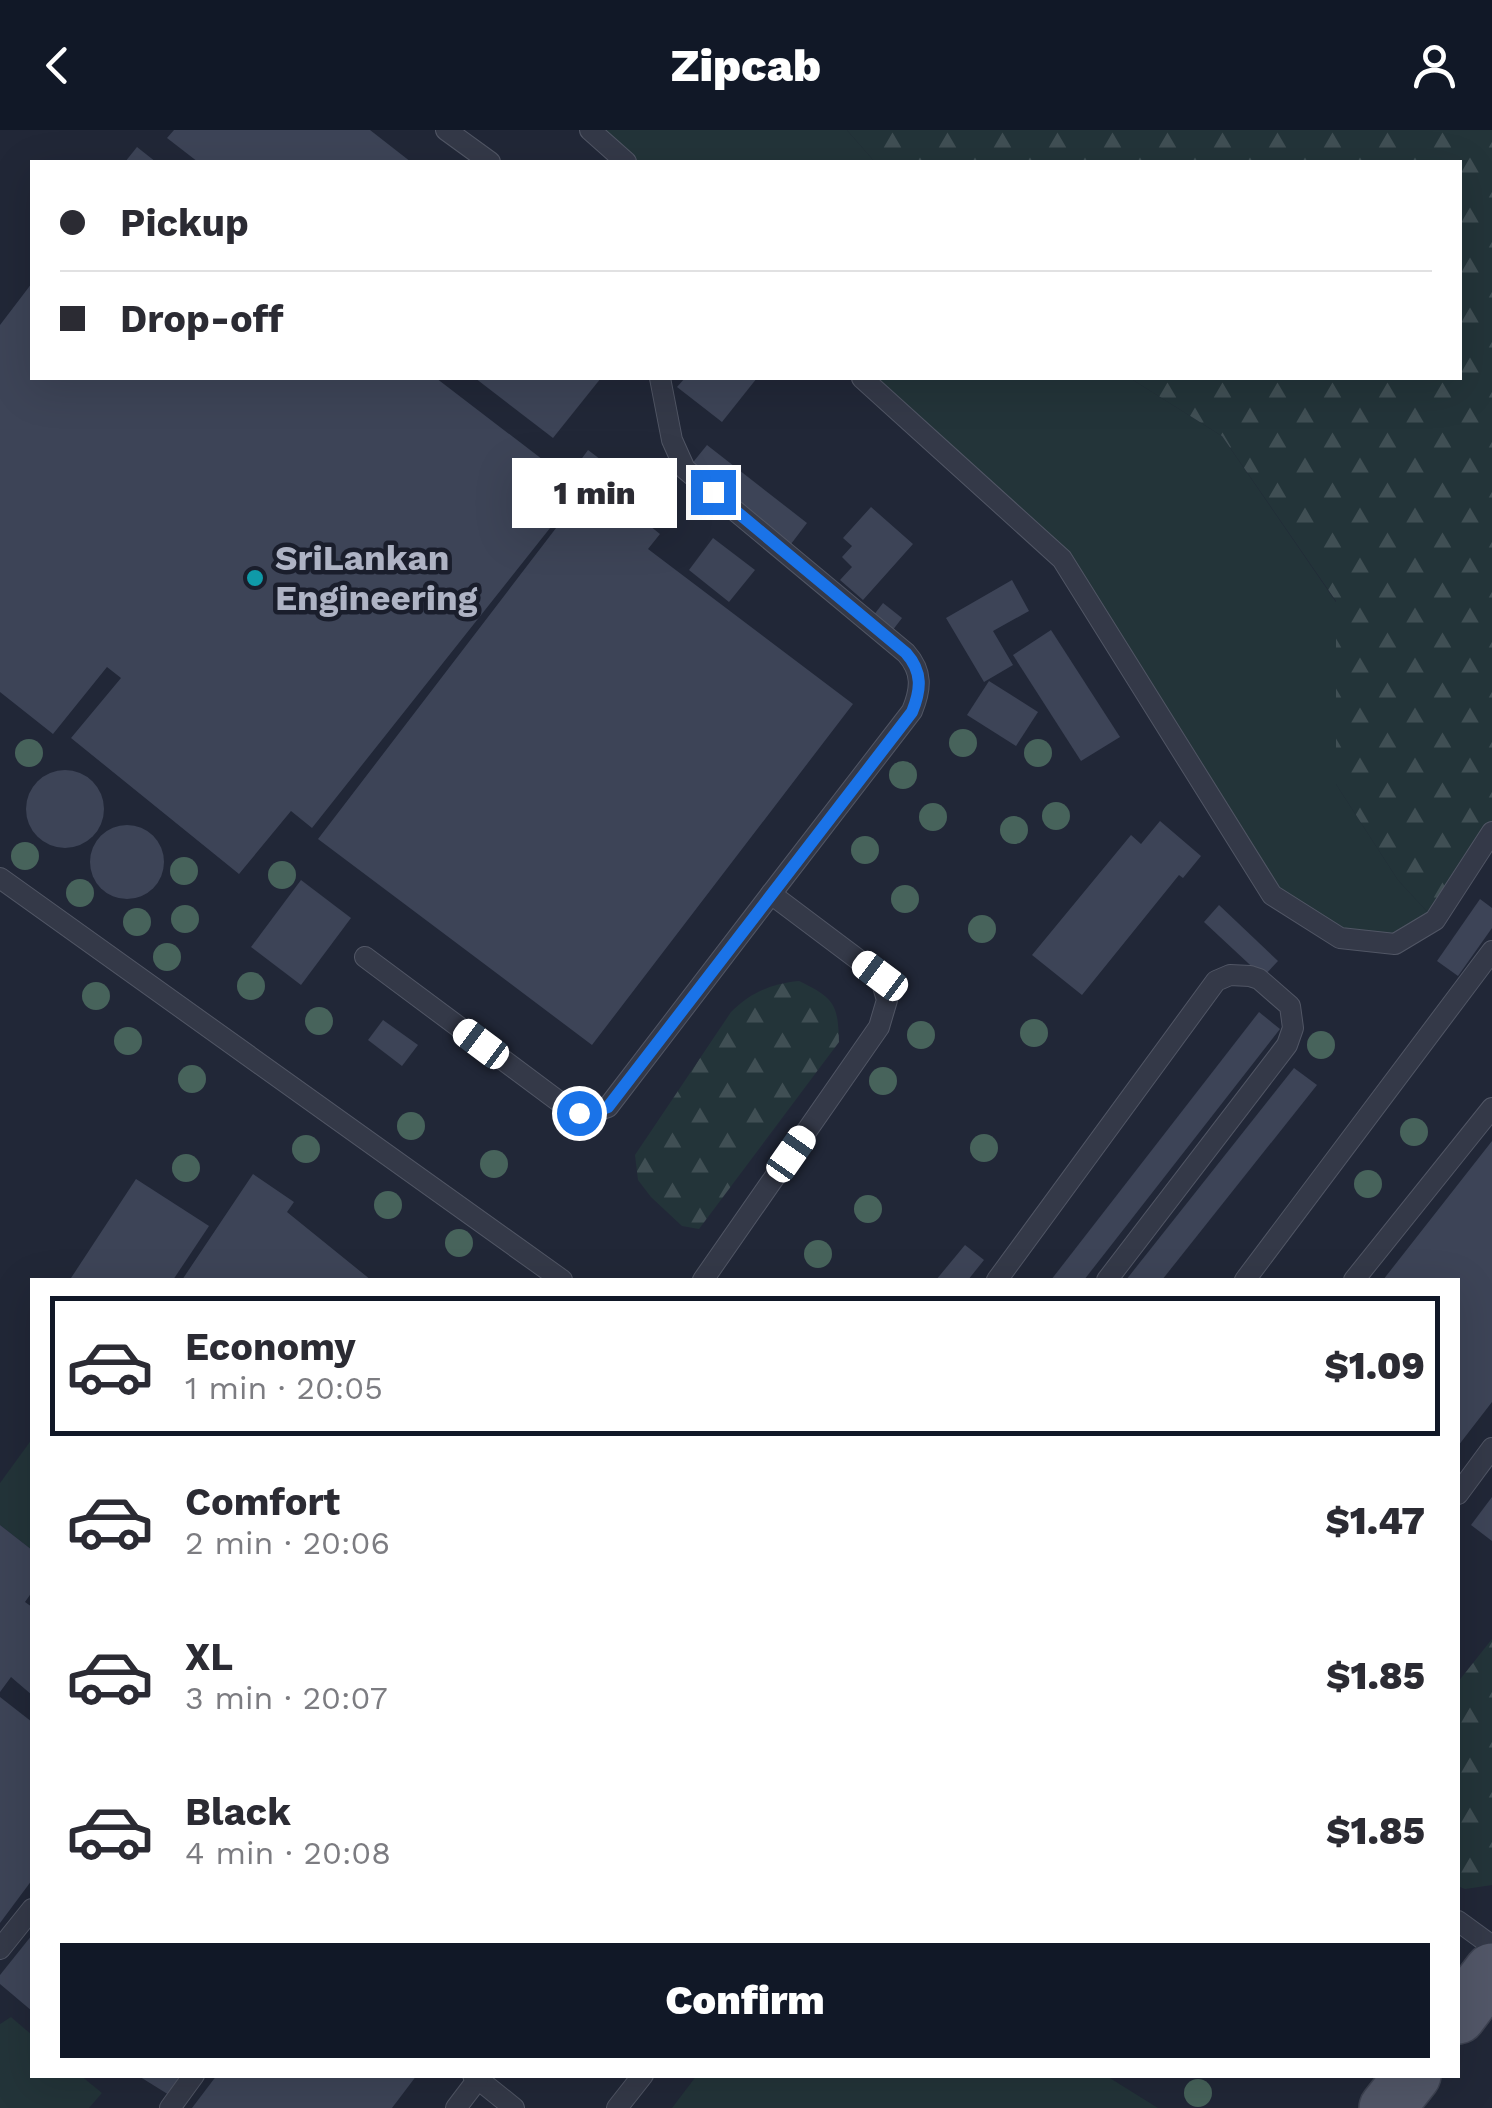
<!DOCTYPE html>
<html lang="en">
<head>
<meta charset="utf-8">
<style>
	:root { --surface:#fff; --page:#f2f2f3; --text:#2b2b33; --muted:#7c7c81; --line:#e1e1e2; --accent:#111827 }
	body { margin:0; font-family:"Work Sans",sans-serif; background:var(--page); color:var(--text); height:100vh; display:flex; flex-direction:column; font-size:38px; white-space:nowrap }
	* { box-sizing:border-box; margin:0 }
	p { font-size:32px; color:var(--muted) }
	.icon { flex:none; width:55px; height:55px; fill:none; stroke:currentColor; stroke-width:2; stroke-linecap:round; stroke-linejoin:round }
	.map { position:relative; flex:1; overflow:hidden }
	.side { position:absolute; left:30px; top:1148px; width:1430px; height:800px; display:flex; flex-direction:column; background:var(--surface); border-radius:0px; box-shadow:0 10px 40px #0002 }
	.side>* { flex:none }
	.banner { position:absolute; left:30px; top:30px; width:1432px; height:220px; border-radius:0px; box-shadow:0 10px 40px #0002; display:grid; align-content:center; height:220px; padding:0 30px; background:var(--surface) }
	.end { position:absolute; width:45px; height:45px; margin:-22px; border:12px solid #1a73e8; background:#fff; box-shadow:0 0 0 5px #fff }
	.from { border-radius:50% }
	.bubble { position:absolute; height:70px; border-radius:0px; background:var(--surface); box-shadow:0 10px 40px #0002; font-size:32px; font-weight:800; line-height:70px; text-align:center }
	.car { position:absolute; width:30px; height:60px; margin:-30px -15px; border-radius:12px; box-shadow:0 0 8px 2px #0007; background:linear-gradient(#fff 24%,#345 0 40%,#fff 0 76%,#345 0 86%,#fff 0) }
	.banner b { display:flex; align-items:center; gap:35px; height:95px; font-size:38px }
	.banner b+b { border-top:2px solid var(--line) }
	.banner i { width:25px; height:25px; background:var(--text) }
	ul { padding:18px 0 0; list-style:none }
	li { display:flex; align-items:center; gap:30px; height:140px; margin:0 20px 15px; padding:0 10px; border:5px solid transparent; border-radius:0px }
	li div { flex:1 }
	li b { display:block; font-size:38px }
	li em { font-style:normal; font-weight:800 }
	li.active { border-color:var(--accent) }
	li>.icon { width:90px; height:90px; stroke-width:1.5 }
	.primary-button { display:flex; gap:20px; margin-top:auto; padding:20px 30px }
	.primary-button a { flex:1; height:115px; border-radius:0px; background:var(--accent); color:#fff; font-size:40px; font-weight:800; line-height:115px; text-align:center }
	header { display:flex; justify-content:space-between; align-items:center; height:130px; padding:0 30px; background:var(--accent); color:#fff; font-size:45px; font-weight:800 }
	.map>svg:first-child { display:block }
	.grass { fill:#233439 }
	.forest { fill:url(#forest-firs) }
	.building { fill:#3d4457 }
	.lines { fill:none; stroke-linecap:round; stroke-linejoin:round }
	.service-casing { stroke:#515665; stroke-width:22 }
	.primary-casing { stroke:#3d4251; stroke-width:58 }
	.service { stroke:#343948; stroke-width:20 }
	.primary { stroke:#525768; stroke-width:55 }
	.tree { fill:#47635b }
	.route { stroke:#1a73e8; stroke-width:12 }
	.culture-dot { fill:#0f9aa8; stroke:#1a1e2c; stroke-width:4 }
	.labels { text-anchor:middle; stroke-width:9; stroke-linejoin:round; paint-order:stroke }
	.poi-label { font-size:35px; font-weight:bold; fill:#aeb3c4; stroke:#1a1e2c; text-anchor:start }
</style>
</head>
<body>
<header><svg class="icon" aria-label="back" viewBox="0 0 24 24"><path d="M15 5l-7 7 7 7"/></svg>Zipcab<svg class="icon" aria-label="person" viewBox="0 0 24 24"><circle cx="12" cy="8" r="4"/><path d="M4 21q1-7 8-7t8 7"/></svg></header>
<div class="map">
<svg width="1492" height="1978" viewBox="0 0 1492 1978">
	<defs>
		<pattern id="forest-firs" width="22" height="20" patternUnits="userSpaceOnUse" patternTransform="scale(2.5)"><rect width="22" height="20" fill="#233439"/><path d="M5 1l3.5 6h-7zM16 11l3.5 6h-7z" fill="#404f54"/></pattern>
	</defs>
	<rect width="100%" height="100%" fill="#212737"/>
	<g class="grass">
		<path d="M590,0H847L875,32H626Z"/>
		<path d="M862,248H1130L1222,306L1336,472V654L1398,750L1435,790L1395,814L1340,808L1272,765L1062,429Z"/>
		<path d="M32,1309V1420L0,1395V1353Z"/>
		<path d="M11,1887L32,1905V1945H80L102,1963L89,1978H0V1894Z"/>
		<path d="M697,1945H1105L1158,1978H672Z"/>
	</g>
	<g class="forest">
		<path d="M847,0H1492V720L1435,790L1398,750L1336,654V471L1222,306L1130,248H1460V32H875Z"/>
		<path d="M799,851C834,868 838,874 839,912L699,1099L682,1096L651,1067L638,1050L635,1025L731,882C751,862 771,854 799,851Z"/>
		<path d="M1492,1509V1755L1465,1759L1458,1756V1552Z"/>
	</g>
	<g class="building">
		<path d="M174,0H370L411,32H198L167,8Z"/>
		<path d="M137,17L156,32H125Z"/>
		<path d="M32,153V248H436L581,359L312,698L291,681L239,744L71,608L121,548L107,537L53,604L0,562V195Z"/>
		<path d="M475,248H601L553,308Z"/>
		<path d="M685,248H757L722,292L677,257Z"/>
		<path d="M707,315L807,393L791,414L690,336Z"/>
		<path d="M588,320L637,357L624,375L660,404L648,419L853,574L592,915L318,709L579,368L605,387L612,379L569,346Z"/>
		<path d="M871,377L913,414L863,470L840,450L852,437L842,427L852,416L843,408Z"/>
		<path d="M713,408L755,440L729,472L689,440Z"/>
		<path d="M1012,450L1029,481L993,501L1013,535L984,552L946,488Z"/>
		<path d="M883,473L902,488L889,505L870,490Z"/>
		<path d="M1051,500L1120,607L1081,631L1013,525Z"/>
		<path d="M989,551L1038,582L1016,616L967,585Z"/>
		<circle cx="65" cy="679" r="39"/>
		<path d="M1160,691L1201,726L1183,748L1179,745L1082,865L1032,825L1131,705L1141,714Z"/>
		<circle cx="127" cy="732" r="37"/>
		<path d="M301,750L351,788L301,855L251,817Z"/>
		<path d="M1480,769L1492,778V798L1458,846L1437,831Z"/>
		<path d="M1219,775L1278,831L1263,847L1204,792Z"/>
		<path d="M1259,882L1280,899L1084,1150H1051Z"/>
		<path d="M383,890L418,915L402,936L368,910Z"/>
		<path d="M1294,938L1317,955L1162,1150H1126Z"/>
		<path d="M1492,1011V1272L1458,1316V1150H1383Z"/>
		<path d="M253,1044L294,1072L287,1082L371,1150H182Z"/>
		<path d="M136,1049L209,1096L173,1150H75L71,1148Z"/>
		<path d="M965,1115L984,1130L968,1150H936Z"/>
		<path d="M1492,1367V1411L1471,1395Z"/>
		<path d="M0,1395L32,1420V1462L25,1472L32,1477V1565L11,1547L0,1562Z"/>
		<path d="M0,1567L32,1592V1750L0,1793Z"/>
		<path d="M32,1805V1881L0,1854V1845Z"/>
		<path d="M137,1945H189L174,1968Z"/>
		<path d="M217,1945H417L392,1978H192Z"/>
	</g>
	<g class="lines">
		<defs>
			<g id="service">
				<path d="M446,0L490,32"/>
				<path d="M590,0L626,32"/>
				<path d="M660,248L672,310L685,339L906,523C923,542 921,559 912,581L771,764"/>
				<path d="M862,248L1062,429L1272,765L1340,808L1395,814L1435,790L1492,702"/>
				<path d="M0,748L562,1150"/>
				<path d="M365,827L569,979L590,983L608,977L771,764L880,846L887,870L879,897L703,1150"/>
				<path d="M997,1150L1216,851L1230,845L1250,846L1259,849L1290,876L1293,898L1287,915L1107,1150"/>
				<path d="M1245,1150L1492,821"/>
				<path d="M1354,1150L1492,978"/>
				<path d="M1458,1364L1492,1318"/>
				<path d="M1458,1791L1492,1816"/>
				<path d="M0,1819L32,1779"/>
				<path d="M473,1945L514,1978"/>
				<path d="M170,1978L194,1945"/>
				<path d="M456,1978L478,1949"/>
				<path d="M617,1978L643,1945"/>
			</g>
			<g id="primary">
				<path d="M1458,1886L1492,1841"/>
				<path d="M1387,1978L1413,1945"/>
			</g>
		</defs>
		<use href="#service" class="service-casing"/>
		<use href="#primary" class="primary-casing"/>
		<use href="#service" class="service"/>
		<use href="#primary" class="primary"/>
	</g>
	<g class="tree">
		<circle cx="963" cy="613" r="14"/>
		<circle cx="29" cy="623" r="14"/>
		<circle cx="1038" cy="623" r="14"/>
		<circle cx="903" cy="645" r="14"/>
		<circle cx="1056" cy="686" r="14"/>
		<circle cx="933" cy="687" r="14"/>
		<circle cx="1014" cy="700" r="14"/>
		<circle cx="865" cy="720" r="14"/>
		<circle cx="25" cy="726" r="14"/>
		<circle cx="184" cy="741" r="14"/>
		<circle cx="282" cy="745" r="14"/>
		<circle cx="80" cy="763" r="14"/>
		<circle cx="905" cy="769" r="14"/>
		<circle cx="185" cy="789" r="14"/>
		<circle cx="137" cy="792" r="14"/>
		<circle cx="982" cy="799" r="14"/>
		<circle cx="167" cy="827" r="14"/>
		<circle cx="251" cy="856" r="14"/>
		<circle cx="96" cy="866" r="14"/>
		<circle cx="319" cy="891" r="14"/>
		<circle cx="1034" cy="903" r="14"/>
		<circle cx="921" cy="905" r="14"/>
		<circle cx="128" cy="911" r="14"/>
		<circle cx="1321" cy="915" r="14"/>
		<circle cx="192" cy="949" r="14"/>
		<circle cx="883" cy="951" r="14"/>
		<circle cx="411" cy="996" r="14"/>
		<circle cx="1414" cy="1002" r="14"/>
		<circle cx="984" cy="1018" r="14"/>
		<circle cx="306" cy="1019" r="14"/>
		<circle cx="494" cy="1034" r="14"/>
		<circle cx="186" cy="1038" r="14"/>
		<circle cx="1368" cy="1054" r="14"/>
		<circle cx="388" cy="1075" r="14"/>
		<circle cx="868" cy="1079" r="14"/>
		<circle cx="459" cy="1113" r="14"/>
		<circle cx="818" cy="1124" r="14"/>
		<circle cx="1198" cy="1963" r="14"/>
	</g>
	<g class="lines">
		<path class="route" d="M579,983H590L608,977L912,582C921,560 923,542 906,523L713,362"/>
	</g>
	<circle class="culture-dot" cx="255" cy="448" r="10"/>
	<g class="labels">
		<g class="poi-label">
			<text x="275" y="440">SriLankan<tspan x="275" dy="40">Engineering</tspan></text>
		</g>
	</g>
</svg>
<i class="end from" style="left:579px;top:983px"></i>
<i class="end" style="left:713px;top:362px"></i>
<div class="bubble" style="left:512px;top:328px;width:165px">1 min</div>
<i class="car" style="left:880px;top:846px;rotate:307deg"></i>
<i class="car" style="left:481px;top:914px;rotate:307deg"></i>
<i class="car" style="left:791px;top:1024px;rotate:35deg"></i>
<div class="banner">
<b><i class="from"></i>Pickup</b>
<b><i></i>Drop-off</b>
</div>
<section class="side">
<ul>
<li class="active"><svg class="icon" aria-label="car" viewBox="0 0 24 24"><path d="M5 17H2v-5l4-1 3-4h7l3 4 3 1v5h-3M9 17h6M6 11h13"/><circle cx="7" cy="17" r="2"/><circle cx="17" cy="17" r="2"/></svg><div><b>Economy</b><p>1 min · 20:05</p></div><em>$1.09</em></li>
<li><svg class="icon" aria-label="car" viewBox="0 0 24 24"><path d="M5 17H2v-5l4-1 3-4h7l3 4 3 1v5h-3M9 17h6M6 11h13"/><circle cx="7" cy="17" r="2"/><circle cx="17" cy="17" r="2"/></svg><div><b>Comfort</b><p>2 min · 20:06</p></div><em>$1.47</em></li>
<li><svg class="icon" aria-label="car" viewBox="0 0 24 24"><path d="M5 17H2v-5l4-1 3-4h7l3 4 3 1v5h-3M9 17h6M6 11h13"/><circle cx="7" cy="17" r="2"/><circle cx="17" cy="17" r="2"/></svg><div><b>XL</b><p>3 min · 20:07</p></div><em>$1.85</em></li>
<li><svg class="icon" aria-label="car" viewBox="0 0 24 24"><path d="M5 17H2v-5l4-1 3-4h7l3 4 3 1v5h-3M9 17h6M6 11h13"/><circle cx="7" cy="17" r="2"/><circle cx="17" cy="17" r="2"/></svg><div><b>Black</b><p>4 min · 20:08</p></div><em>$1.85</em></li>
</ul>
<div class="primary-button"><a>Confirm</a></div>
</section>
</div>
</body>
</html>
